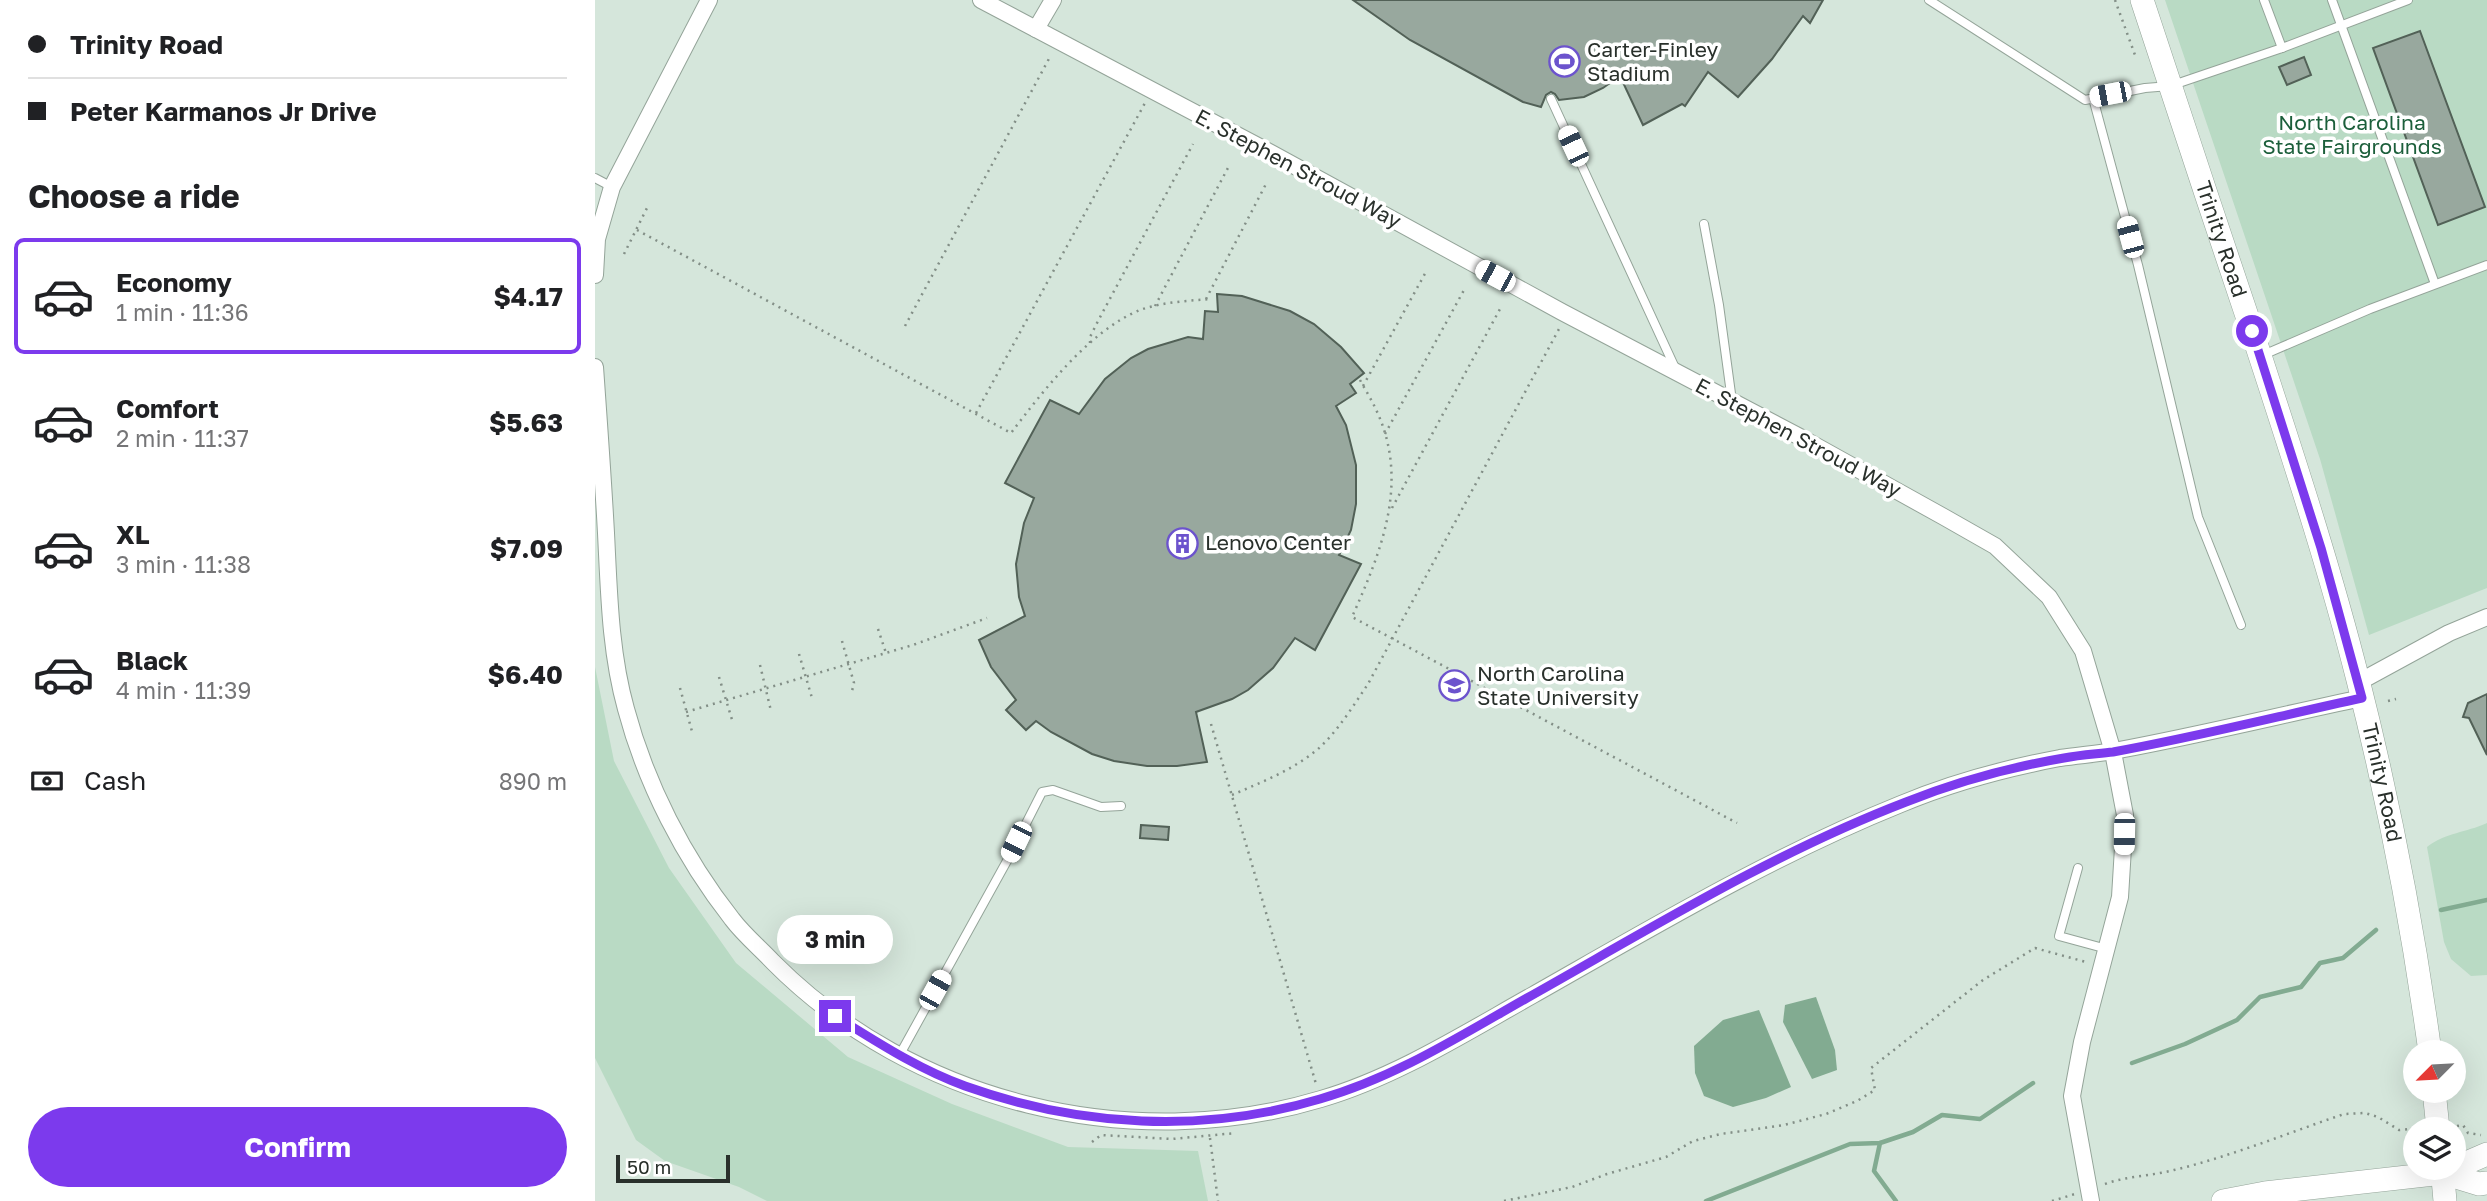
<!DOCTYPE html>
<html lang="en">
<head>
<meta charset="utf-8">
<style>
	:root { --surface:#fff; --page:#f6f6f6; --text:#202124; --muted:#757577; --line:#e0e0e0; --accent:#7c3aed }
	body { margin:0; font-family:"Golos Text",sans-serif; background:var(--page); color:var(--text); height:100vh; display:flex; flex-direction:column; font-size:26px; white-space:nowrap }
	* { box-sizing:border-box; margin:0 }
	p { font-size:23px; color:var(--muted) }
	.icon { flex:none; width:38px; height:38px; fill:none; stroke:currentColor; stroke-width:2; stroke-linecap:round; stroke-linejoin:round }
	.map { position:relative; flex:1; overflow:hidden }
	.side { display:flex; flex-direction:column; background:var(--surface); width:595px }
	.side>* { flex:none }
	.guide { display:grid; align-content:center; height:154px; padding:0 28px; background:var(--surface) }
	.needle { width:46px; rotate:246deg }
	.buttons { position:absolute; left:1808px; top:1040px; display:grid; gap:14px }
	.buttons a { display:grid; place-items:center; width:63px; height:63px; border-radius:50%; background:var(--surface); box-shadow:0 7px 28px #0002; font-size:35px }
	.scale { position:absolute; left:21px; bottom:18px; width:114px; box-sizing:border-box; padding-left:7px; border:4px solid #29302b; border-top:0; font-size:19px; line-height:24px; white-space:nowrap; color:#29302b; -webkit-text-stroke:5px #fff; paint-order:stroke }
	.end { position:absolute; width:32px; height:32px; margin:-16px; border:9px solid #7c3aed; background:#fff; box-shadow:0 0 0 4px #fff }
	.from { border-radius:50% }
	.bubble { position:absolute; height:49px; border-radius:24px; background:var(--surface); box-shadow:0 7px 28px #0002; font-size:23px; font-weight:700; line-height:49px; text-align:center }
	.car { position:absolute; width:21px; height:42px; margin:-21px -10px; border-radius:9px; box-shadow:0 0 5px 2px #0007; background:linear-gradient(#fff 24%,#345 0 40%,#fff 0 76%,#345 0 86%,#fff 0) }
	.guide b { display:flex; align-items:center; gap:24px; height:66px; font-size:26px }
	.guide b+b { border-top:2px solid var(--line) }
	.guide i { width:18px; height:18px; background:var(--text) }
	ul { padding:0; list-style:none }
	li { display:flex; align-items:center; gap:21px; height:116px; margin:0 14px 10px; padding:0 14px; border:4px solid transparent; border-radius:10px }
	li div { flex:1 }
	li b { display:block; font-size:26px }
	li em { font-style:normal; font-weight:700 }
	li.current { border-color:var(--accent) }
	li>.icon { width:63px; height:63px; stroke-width:1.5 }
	h2 { padding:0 28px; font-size:32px; line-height:84px }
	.pay { display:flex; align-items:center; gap:18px; height:77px; padding:0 28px; font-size:26px }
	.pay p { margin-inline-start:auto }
	.action { display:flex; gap:14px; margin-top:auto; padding:14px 28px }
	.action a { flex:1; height:80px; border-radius:42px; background:var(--accent); color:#fff; font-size:28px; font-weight:700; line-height:80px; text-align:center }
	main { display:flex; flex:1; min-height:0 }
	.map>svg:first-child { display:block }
	.green { fill:#b9dac4 }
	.water { fill:#82ab91 }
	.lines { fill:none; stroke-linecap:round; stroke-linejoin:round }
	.stream { stroke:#82ab91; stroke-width:4.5 }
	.building { fill:#98a89e; stroke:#526157; stroke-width:2 }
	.lane-casing { stroke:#94a499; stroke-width:10 }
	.street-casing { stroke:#94a499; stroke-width:18 }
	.secondary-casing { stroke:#94a499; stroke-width:24 }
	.path { stroke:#838f87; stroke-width:2.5; stroke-dasharray:2 5; stroke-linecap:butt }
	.lane { stroke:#fff; stroke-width:8 }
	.street { stroke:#fff; stroke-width:16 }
	.secondary { stroke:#fff; stroke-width:23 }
	.route { stroke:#7c3aed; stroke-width:9 }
	.labels { text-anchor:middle; stroke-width:7; stroke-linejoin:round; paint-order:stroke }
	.poi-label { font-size:21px; fill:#29302b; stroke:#fff; text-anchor:start }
	.park-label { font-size:21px; fill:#1c5f3b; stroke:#fff }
	.street-label { font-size:21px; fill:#29302b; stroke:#fff }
</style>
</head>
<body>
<main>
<section class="side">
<div class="guide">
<b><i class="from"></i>Trinity Road</b>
<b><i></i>Peter Karmanos Jr Drive</b>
</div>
<h2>Choose a ride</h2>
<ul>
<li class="current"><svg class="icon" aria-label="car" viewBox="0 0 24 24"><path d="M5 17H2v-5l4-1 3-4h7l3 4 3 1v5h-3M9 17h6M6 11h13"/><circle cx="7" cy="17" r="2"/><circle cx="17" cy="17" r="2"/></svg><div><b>Economy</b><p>1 min · 11:36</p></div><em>$4.17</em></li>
<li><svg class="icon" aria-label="car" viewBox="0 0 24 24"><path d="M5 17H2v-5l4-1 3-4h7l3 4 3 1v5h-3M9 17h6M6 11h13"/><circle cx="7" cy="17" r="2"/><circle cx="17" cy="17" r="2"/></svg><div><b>Comfort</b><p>2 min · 11:37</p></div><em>$5.63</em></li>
<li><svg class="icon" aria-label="car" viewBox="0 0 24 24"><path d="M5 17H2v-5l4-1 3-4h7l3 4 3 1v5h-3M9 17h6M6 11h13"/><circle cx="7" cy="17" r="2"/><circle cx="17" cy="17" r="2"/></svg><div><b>XL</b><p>3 min · 11:38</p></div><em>$7.09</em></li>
<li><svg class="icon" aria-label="car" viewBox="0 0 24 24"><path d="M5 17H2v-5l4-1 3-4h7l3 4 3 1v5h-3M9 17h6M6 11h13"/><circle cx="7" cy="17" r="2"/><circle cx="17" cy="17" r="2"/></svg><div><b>Black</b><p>4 min · 11:39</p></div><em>$6.40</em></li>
</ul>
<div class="pay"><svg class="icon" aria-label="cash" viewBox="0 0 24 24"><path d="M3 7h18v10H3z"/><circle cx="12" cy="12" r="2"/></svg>Cash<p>890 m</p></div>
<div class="action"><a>Confirm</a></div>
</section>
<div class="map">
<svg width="1892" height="1201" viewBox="0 0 1892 1201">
	<rect width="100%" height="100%" fill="#d5e6db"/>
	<g class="green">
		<path d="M1570,0H1892V588L1774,635L1725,459Z"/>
		<path d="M0,667L19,761L74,868L141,963L253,1057L357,1104L473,1147L603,1151L613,1201H172L144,1187L70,1161L41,1140L0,1058Z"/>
		<path d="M1892,823V975L1876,976L1856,959L1849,942L1832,847C1852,832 1870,833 1892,823Z"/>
	</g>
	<g class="water">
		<path d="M1221,997L1240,1050L1242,1070L1217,1079L1188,1022L1190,1005Z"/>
		<path d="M1164,1010L1196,1087L1171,1098L1138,1107L1109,1096L1100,1073L1099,1046L1128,1020Z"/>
	</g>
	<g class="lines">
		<g class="stream">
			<path d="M1846,910L1892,900"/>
			<path d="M1537,1063L1590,1044L1642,1020L1665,997L1706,987L1725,963L1748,958L1781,930"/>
			<path d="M1285,1143L1279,1171L1301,1201"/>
			<path d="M1111,1201L1255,1144L1285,1143L1318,1132L1347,1115L1385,1119L1438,1083"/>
		</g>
	</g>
	<g class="building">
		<path d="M758,0H1228L1215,23L1208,16L1177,59L1143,97L1113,72L1090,106L1087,104L1048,125L1025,76L1008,88L989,97L964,100L960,94L956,92L951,95L946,107L928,102L815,40Z"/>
		<path d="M1825,31L1890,207L1843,225L1778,48Z"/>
		<path d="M1709,57L1716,75L1692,85L1684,67Z"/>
		<path d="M622,294L647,296L695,311L719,324L746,347L769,373L755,384L761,393L741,406L751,425L761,465V504L756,530L744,555L766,564L720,650L700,638L678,668L653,690L637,699L601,712L612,762L582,766H552L519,761L497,754L456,732L441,721L431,730L411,710L421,700L396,667L384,640L430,616L424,597L421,564L429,523L439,498L410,483L455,400L484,414L510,379L536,358L553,349L593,337L608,339L610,311L623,312Z"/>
		<path d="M1892,694V755L1874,718L1868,717L1873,703Z"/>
		<path d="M546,825L574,827L573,840L545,838Z"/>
	</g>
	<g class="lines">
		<defs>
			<g id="lane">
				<path d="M1334,0L1490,100L1550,88L1575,86L1687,48L1669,0"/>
				<path d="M1737,0L1840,284"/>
				<path d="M1687,48L1813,0"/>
				<path d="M1498,98L1543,265L1603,517L1646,625"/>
				<path d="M956,99L1081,370"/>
				<path d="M0,178L17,187"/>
				<path d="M1109,224L1124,305L1137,401"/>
				<path d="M1668,355L1775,309L1892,265"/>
				<path d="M1483,868L1464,936L1512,949"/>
				<path d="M304,1056L413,859L447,792L458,790L506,807L526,806"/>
			</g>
			<g id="street">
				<path d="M386,0L676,153L967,312L1205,437L1349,517L1400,546L1454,597L1488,651L1518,752L1530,815L1525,897L1487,1042L1477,1096L1496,1201"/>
				<path d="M441,29L458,0"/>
				<path d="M0,275L2,239L17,187L114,0"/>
				<path d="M0,367C4,423 8,478 11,533C14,592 15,652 31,709C51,784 89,858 137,919C149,935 165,948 178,962C318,1103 536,1156 726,1099C801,1077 870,1033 938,995C1058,927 1177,856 1306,804C1356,783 1412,768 1465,758C1484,755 1504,754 1524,750C1605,735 1686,715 1767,698"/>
				<path d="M1764,682L1854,633L1892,617"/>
			</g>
			<g id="secondary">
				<path id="s1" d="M1547,0C1583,109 1619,219 1656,328C1694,445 1733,561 1763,680C1794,802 1818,927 1835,1052"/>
				<path d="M1839,1090L1843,1129"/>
				<path d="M1847,1167L1850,1201"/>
				<path d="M1848,1173L1884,1184L1892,1183"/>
				<path d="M1628,1201L1670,1193L1848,1173L1892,1154"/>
			</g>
		</defs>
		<use href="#lane" class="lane-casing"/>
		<use href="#street" class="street-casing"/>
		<use href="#secondary" class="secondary-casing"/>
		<g class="path">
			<path d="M1520,0L1540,55"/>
			<path d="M42,230L416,433C448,391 495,330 545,310C567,302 592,301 615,299"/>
			<path d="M29,254L53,206"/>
			<path d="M611,299L671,184"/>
			<path d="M560,306L635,164"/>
			<path d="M310,326L456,55"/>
			<path d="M495,343V337L503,321L598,144"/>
			<path d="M765,380C771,391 778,402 783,414C814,484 786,552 757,617L1142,823"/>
			<path d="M768,386L832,270"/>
			<path d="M381,413L550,103"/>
			<path d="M790,434L869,290"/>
			<path d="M797,508L905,309"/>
			<path d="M283,629L291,653"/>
			<path d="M247,641L259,683L257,691"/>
			<path d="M204,654L217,698"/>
			<path d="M165,665L176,711"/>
			<path d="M124,677L138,723"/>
			<path d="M85,688L98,735"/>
			<path d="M1793,701L1801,699"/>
			<path d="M91,712L318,645L392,618"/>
			<path d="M616,724L721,1084"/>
			<path d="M637,795C667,782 698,770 723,749C743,731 758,706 773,684L964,329"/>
			<path d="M1862,1126L1868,1125L1873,1133L1886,1135"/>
			<path d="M615,1138L623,1201"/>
			<path d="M497,1142L506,1135L577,1139L641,1133"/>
			<path d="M1510,1184C1532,1176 1556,1176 1579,1170C1637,1156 1693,1133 1749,1114L1770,1113L1783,1117L1804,1130L1824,1128"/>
			<path d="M909,1201L977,1187L1012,1174L1071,1157L1098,1141L1126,1134L1189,1125L1231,1114L1262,1101L1280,1090L1276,1068L1388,980L1440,948L1491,962"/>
			<path d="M1457,1201L1480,1194"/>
		</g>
		<use href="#lane" class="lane"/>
		<use href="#street" class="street"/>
		<use href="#secondary" class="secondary"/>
	</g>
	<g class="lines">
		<path class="route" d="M240,1016C282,1042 323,1069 370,1086C485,1127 608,1134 725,1099C799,1078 865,1036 932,998C1055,929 1178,853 1311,802C1361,782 1416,767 1469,758C1485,755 1502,754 1518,752C1601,737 1684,716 1767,698L1726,548L1657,331"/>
	</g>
	<defs>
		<symbol id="stadium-ring" viewBox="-11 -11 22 22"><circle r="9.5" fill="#fff" stroke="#6c53cd" stroke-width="1.5"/><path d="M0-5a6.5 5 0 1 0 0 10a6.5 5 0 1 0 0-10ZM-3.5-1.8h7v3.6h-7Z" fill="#6c53cd"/></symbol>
		<symbol id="building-ring" viewBox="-11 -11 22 22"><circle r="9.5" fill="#fff" stroke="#6c53cd" stroke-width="1.5"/><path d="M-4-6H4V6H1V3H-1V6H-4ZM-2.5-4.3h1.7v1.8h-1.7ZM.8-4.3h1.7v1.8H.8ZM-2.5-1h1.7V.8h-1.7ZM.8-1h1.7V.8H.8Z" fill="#6c53cd"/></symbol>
		<symbol id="university-ring" viewBox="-11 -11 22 22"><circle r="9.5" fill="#fff" stroke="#6c53cd" stroke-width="1.5"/><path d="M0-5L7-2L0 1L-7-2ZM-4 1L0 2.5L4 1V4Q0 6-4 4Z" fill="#6c53cd"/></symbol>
	</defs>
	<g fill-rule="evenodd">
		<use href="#stadium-ring" x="952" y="44" width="35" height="35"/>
		<use href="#building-ring" x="570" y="526" width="35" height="35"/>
		<use href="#university-ring" x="842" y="668" width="35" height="35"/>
	</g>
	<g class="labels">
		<g class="poi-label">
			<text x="992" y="57">Carter-Finley<tspan x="992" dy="24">Stadium</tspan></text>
			<text x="610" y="550">Lenovo Center</text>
			<text x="882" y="681">North Carolina<tspan x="882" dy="24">State University</tspan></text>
		</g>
		<g class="park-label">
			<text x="1757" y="130">North Carolina<tspan x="1757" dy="24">State Fairgrounds</tspan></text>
		</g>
		<g class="street-label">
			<text transform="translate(703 169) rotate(28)" y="7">E. Stephen Stroud Way</text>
			<text dy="7" stroke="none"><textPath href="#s1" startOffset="252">Trinity Road</textPath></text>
			<text transform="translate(1203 438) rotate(28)" y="7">E. Stephen Stroud Way</text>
			<text dy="7" stroke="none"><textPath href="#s1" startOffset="819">Trinity Road</textPath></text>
		</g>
	</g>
</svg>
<div class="buttons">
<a><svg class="needle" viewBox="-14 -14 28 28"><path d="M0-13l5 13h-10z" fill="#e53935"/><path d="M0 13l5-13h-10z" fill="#757577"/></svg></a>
<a><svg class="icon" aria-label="layers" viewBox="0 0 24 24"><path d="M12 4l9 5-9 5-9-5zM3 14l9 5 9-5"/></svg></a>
</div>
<div class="scale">50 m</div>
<i class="end from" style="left:1657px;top:331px"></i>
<i class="end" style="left:240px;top:1016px"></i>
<div class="bubble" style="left:182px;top:915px;width:116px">3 min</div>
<i class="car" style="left:1515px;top:94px;rotate:259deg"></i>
<i class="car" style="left:978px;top:146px;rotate:335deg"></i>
<i class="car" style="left:1535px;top:237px;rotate:345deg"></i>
<i class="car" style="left:900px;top:276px;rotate:298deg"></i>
<i class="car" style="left:1529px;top:834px;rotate:181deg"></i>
<i class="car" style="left:421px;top:842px;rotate:206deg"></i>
<i class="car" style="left:340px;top:990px;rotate:29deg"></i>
</div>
</main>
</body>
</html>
